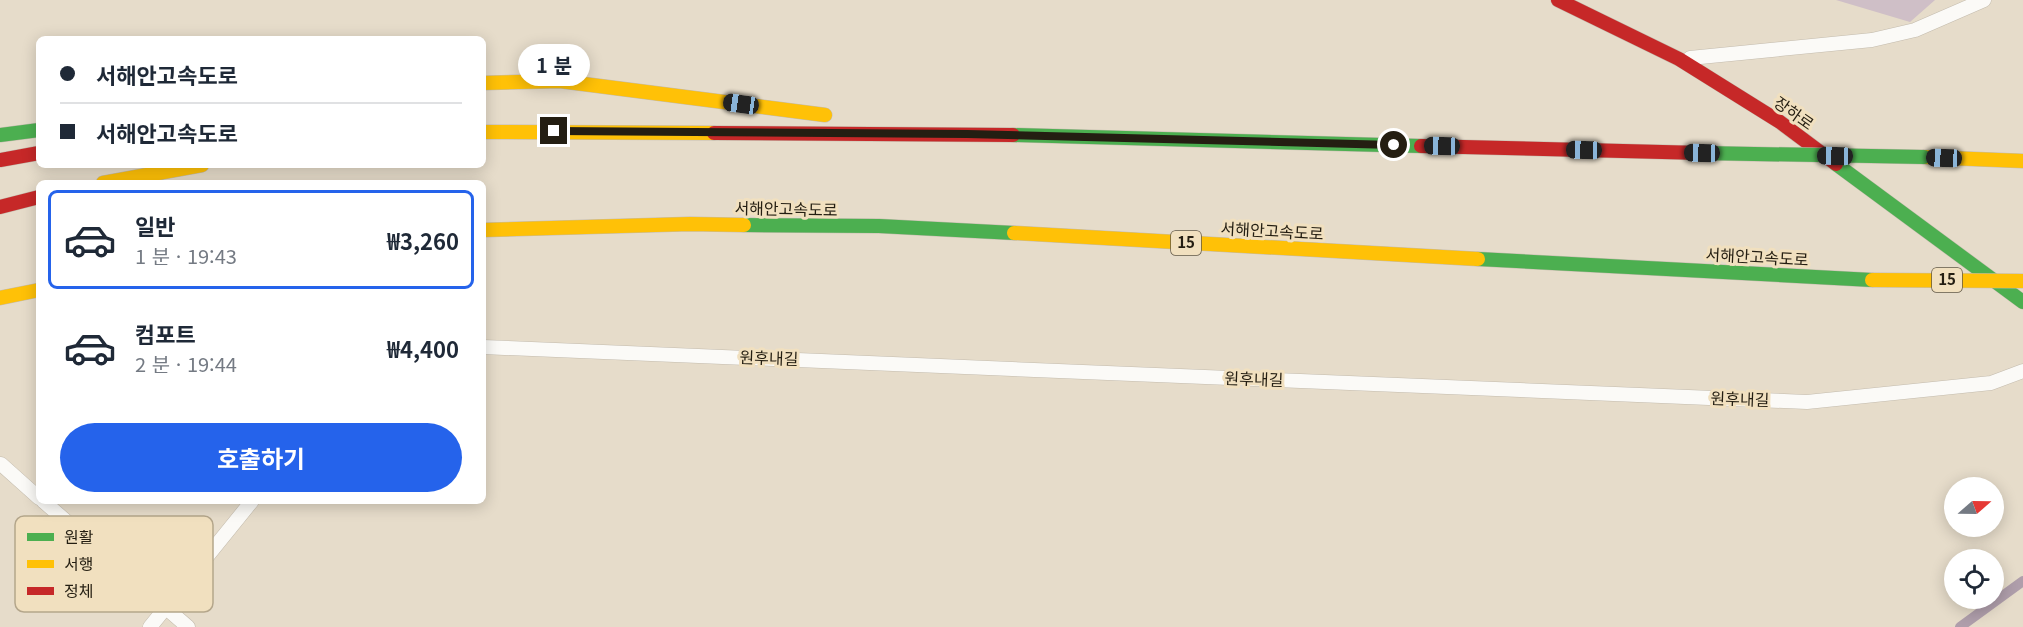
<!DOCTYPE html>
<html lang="ko">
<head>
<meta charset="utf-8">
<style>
	:root { --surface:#fff; --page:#f6f6f7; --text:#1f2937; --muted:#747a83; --line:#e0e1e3; --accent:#2563eb }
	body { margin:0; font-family:Georgia,"Noto Sans KR",serif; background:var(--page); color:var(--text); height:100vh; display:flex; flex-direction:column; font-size:22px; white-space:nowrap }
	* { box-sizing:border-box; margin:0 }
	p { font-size:20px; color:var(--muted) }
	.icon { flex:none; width:33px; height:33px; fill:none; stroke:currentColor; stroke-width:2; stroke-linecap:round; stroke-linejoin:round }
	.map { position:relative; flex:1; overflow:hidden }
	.side { position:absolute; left:36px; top:180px; width:450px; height:324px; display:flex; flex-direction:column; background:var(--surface); border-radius:9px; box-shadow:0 3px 15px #0003 }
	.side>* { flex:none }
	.banner { position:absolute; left:36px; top:36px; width:450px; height:132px; border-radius:9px; box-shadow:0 3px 15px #0003; display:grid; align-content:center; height:132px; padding:0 24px; background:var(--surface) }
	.needle { width:39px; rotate:70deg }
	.tools { position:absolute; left:1944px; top:477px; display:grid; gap:12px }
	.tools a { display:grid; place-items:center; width:60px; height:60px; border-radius:50%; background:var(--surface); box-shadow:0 3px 15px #0003; font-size:30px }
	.end { position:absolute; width:27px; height:27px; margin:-14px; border:8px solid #241e12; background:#fff; box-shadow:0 0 0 3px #fff }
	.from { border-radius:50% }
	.bubble { position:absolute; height:42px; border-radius:21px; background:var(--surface); box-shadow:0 3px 15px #0003; font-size:20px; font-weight:700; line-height:42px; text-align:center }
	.car { position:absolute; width:18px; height:36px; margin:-18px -9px; border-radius:8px; box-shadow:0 0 4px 2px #0007; background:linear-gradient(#222 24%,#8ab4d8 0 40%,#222 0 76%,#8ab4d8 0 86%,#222 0) }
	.banner b { display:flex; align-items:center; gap:21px; height:57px; font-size:22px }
	.banner b+b { border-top:2px solid var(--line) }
	.banner i { width:15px; height:15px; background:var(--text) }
	ul { padding:10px 0 0; list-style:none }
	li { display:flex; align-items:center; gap:18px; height:99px; margin:0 12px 9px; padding:0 12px; border:3px solid transparent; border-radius:9px }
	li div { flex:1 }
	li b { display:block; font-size:22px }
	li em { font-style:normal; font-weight:700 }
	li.on { border-color:var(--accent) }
	li>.icon { width:54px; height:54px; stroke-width:1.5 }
	.cta { display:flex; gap:12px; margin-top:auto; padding:12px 24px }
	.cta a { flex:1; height:69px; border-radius:36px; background:var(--accent); color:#fff; font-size:24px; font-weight:700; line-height:69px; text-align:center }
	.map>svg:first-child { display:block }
	.forest { fill:#cfbfc7 }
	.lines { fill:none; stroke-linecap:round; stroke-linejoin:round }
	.stream { stroke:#af9eab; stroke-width:10 }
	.lane-casing { stroke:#c3bbad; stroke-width:15 }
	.fast-casing { stroke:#c3bbad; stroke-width:15 }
	.slow-casing { stroke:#c3bbad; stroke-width:15 }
	.jam-casing { stroke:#c3bbad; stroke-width:15 }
	.lane { stroke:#fbfaf7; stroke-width:14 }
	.fast { stroke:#4caf50; stroke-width:14 }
	.slow { stroke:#ffc107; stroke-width:14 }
	.jam { stroke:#c62828; stroke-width:14 }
	.fast-bridge-casing { stroke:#c3bbad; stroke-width:15; stroke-linecap:butt }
	.slow-bridge-casing { stroke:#c3bbad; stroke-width:15; stroke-linecap:butt }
	.fast-bridge { stroke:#4caf50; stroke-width:14 }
	.slow-bridge { stroke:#ffc107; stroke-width:14 }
	.route { stroke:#241e12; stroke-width:8 }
	.labels { text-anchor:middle; stroke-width:6; stroke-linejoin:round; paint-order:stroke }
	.shield { fill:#f1e0bf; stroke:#625846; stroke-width:1.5 }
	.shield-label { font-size:15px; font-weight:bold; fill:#241e12 }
	.street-label { font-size:16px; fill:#241e12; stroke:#f1e0bf }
	.key { fill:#f1e0bf; stroke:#b4a68b; stroke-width:1.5 }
	.key-label { font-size:16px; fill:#241e12 }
</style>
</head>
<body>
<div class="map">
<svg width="2023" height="627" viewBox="0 0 2023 627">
	<rect width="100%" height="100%" fill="#e6dcca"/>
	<path class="forest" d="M1836,0H1935L1910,22Z"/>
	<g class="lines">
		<path class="stream" d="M1960,627L2023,581"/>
		<defs>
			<g id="lane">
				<path d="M1690,58L1872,40L1915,30L1984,0"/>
				<path d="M483,347L1807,402L1991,383L2023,371"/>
				<path d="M1,464L39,498"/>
				<path d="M43,501L188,627"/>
				<path d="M150,627L252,501"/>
			</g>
			<g id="fast">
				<path d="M0,135L39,130"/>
				<path d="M1013,135L1421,146"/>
				<path d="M1836,164L2023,302"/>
				<path d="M744,225L879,226L1014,233"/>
				<path d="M1478,259L1872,280"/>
			</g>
			<g id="slow">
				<path d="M483,83L560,81L825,115"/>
				<path d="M483,132L714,133"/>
				<path d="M1924,157L2023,161"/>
				<path d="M103,183L202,165"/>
				<path d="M483,230L690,224L744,225"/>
				<path d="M1014,233L1478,259"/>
				<path d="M0,298L39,290"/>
			</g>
			<g id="jam">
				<path d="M1558,0L1679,59L1780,122L1836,164"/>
				<path d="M714,133L1013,135"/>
				<path d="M1421,146L1702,153"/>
				<path d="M0,160L39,153"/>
				<path d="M0,207L39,197"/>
			</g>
		</defs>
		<use href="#lane" class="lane-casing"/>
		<use href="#fast" class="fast-casing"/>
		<use href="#slow" class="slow-casing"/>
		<use href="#jam" class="jam-casing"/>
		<use href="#lane" class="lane"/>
		<use href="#fast" class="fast"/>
		<use href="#slow" class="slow"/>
		<use href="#jam" class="jam"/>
		<defs>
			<path id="fast-bridge" d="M1702,153L1924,157"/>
			<path id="slow-bridge" d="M1872,280L2023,281"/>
		</defs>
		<use href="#fast-bridge" class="fast-bridge-casing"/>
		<use href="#slow-bridge" class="slow-bridge-casing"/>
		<use href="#fast-bridge" class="fast-bridge"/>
		<use href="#slow-bridge" class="slow-bridge"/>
	</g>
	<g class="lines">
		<path class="route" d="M554,131L967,134L1394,145"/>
	</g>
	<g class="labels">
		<g class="shield">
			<rect x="1171" y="231" width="30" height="24" rx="4.5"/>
			<rect x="1932" y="268" width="30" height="24" rx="4.5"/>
		</g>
		<g class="shield-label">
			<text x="1186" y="248">15</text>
			<text x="1947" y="285">15</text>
		</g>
		<g class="street-label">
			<text transform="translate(1794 113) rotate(35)" y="6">장하로</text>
			<text transform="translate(786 209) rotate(1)" y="6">서해안고속도로</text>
			<text transform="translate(1272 231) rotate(3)" y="6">서해안고속도로</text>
			<text transform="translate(1757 257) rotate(3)" y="6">서해안고속도로</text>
			<text transform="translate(769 358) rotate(2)" y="6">원후내길</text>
			<text transform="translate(1254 379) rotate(2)" y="6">원후내길</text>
			<text transform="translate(1740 399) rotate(2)" y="6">원후내길</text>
		</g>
	</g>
	<rect x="15" y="516" width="198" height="96" rx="9" class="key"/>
	<rect x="27" y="533" width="27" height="8" fill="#4caf50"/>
	<rect x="27" y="560" width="27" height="8" fill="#ffc107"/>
	<rect x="27" y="587" width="27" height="8" fill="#c62828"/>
	<g class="key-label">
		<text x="64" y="543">원활</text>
		<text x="64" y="570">서행</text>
		<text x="64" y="597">정체</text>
	</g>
</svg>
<div class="tools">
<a><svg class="needle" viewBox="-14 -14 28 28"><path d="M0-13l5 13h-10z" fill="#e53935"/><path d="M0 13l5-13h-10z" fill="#747a83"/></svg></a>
<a><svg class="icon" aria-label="locate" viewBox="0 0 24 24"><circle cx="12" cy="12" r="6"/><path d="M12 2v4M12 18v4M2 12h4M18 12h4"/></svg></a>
</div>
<i class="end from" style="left:1394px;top:145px"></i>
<i class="end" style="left:554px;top:131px"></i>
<div class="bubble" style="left:518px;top:44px;width:72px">1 분</div>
<i class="car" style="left:741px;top:104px;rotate:278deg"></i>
<i class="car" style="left:1442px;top:146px;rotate:271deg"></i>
<i class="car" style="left:1584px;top:150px;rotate:271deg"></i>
<i class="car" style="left:1702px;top:153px;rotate:271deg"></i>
<i class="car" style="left:1835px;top:156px;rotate:271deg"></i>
<i class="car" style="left:1944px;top:158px;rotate:272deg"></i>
<div class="banner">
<b><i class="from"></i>서해안고속도로</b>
<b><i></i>서해안고속도로</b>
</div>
<section class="side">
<ul>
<li class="on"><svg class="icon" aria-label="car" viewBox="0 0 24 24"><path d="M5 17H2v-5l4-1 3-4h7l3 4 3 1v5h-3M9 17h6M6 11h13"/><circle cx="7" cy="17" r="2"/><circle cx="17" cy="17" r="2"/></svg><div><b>일반</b><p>1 분 · 19:43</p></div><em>₩3,260</em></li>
<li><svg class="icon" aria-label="car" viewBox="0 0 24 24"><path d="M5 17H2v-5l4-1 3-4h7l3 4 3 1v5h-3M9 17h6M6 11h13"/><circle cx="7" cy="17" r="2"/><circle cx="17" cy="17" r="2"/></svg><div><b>컴포트</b><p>2 분 · 19:44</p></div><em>₩4,400</em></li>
</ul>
<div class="cta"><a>호출하기</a></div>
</section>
</div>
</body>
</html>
